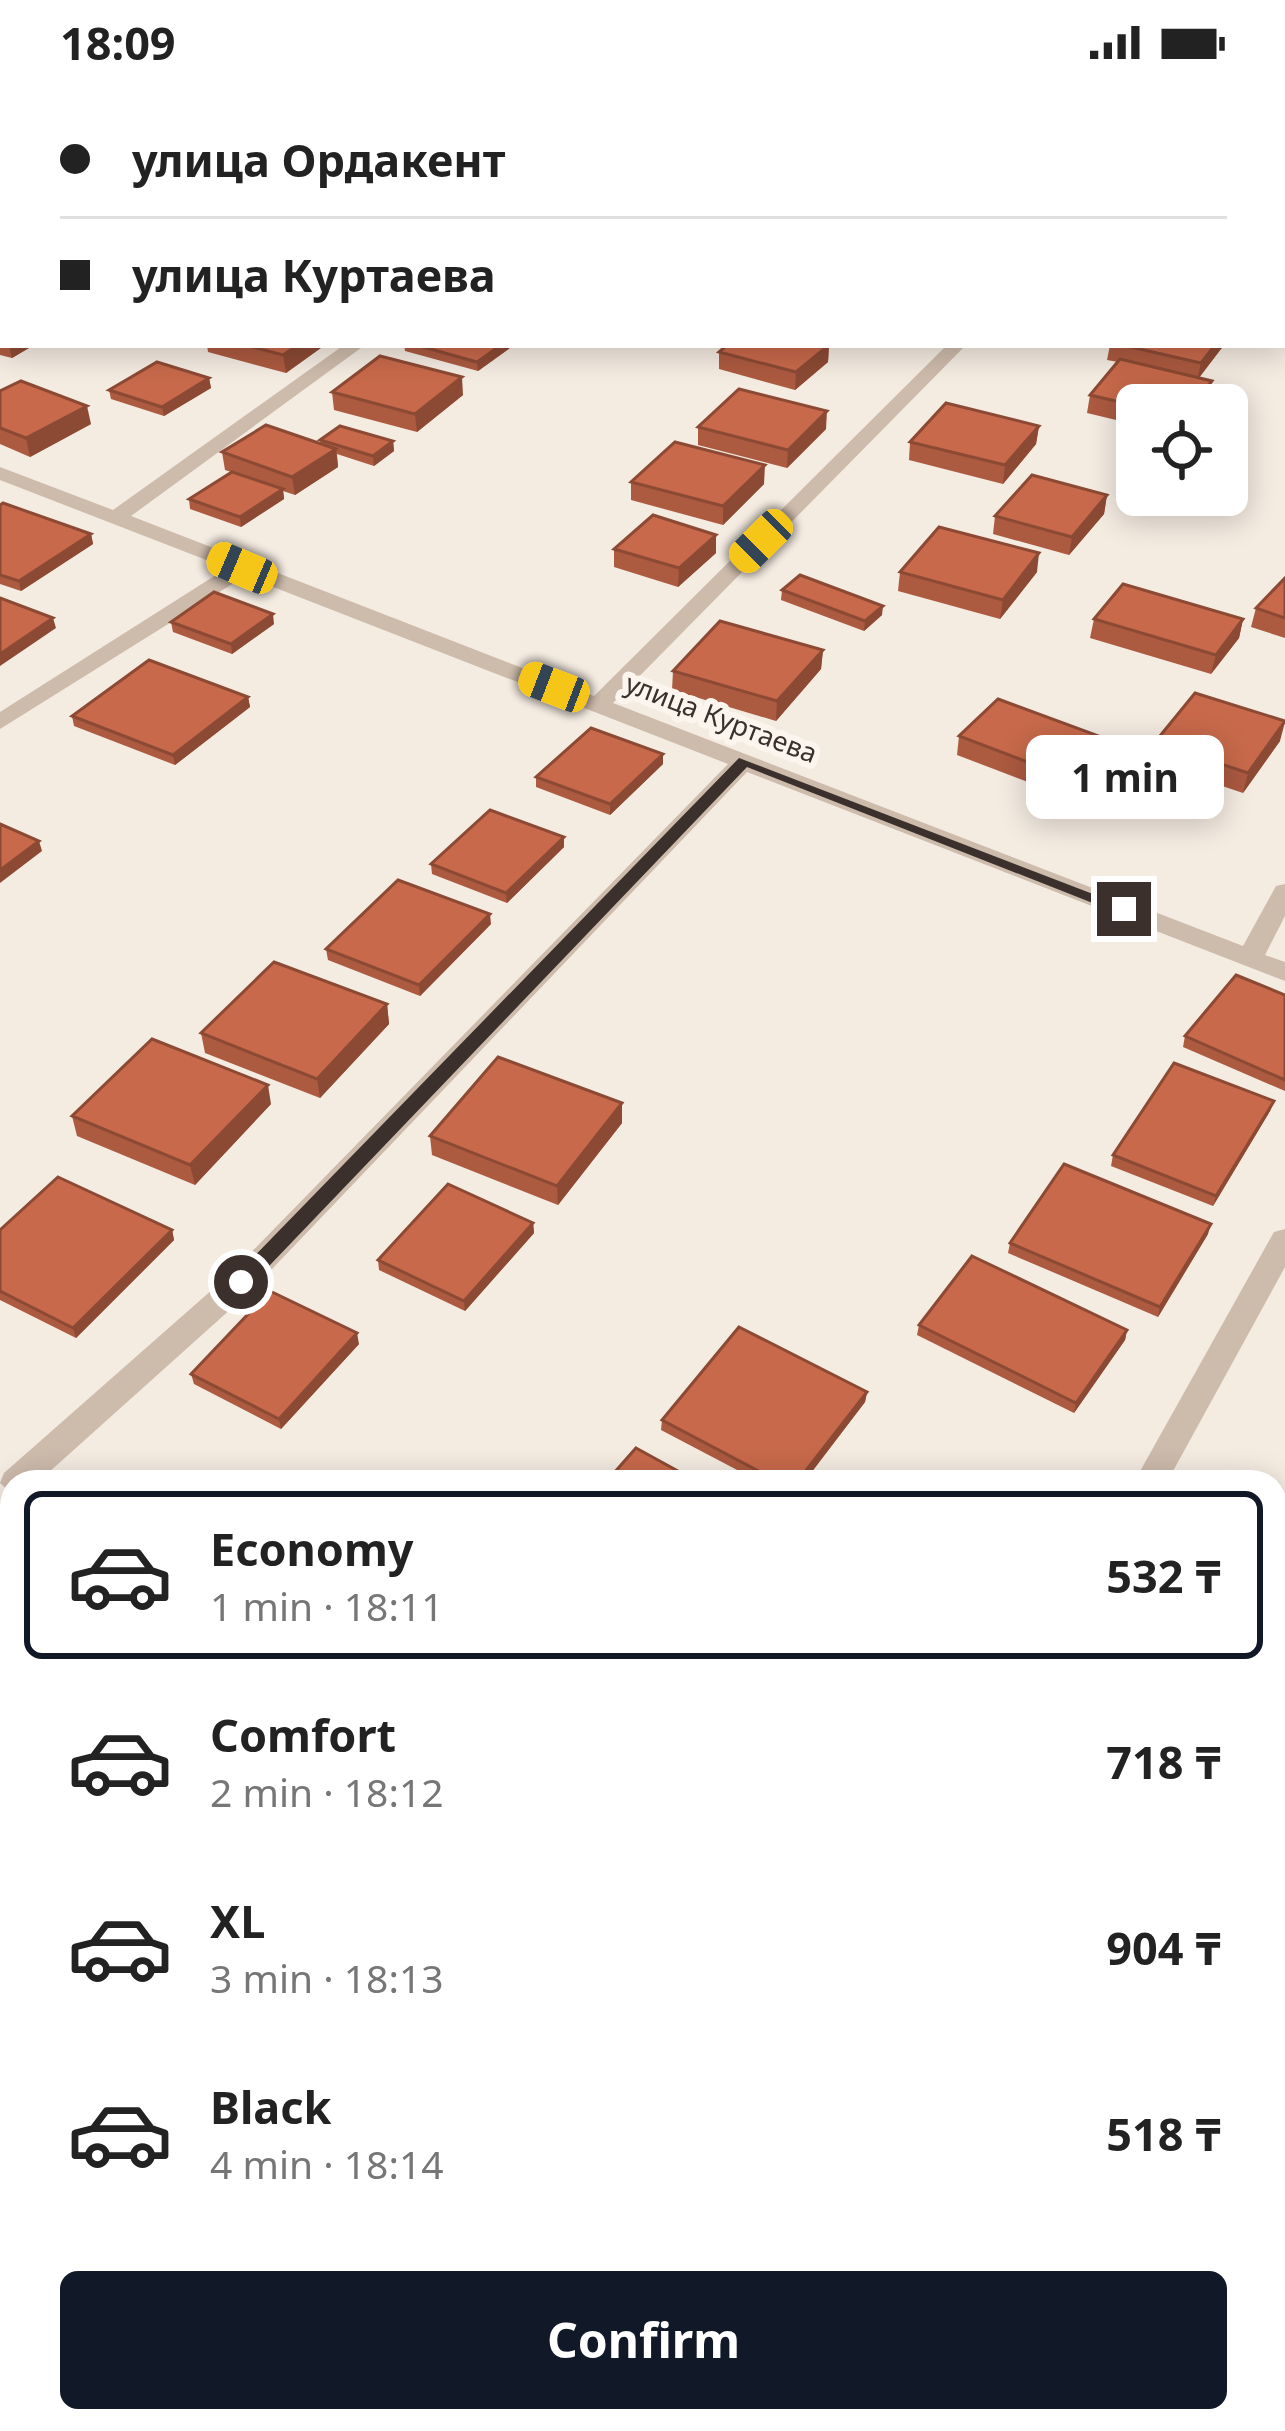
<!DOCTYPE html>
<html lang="en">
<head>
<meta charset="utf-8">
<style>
	:root { --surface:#fff; --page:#f2f2f2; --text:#222; --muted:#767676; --line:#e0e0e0; --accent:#111827 }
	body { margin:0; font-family:"Noto Sans",sans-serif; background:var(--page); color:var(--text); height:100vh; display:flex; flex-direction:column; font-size:45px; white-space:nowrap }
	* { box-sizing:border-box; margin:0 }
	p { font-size:39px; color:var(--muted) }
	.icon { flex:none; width:66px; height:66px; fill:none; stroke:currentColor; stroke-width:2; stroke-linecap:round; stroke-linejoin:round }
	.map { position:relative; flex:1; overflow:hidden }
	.drawer { position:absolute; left:0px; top:1386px; width:1287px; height:963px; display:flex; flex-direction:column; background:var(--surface); border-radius:36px 36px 0 0; box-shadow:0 6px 30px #0003 }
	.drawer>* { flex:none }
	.top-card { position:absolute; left:0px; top:0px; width:1287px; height:264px; box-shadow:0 6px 30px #0003; display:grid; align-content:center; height:264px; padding:0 60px; background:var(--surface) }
	.tools { position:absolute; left:1116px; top:300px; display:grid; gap:24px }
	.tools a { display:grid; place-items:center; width:132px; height:132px; border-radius:18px; background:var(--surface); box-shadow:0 6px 30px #0003; font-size:60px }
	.end { position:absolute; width:54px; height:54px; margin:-27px; border:15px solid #3b302b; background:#fff; box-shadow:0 0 0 6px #fff }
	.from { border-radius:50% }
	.bubble { position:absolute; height:84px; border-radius:18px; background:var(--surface); box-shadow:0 6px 30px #0003; font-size:39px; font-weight:700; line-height:84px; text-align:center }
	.car { position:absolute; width:36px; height:72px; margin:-36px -18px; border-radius:15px; box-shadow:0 0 9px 3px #0007; background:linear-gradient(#f5c518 24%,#345 0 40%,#f5c518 0 76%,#345 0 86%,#f5c518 0) }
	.top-card b { display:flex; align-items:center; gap:42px; height:114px; font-size:45px }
	.top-card b+b { border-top:3px solid var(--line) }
	.top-card i { width:30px; height:30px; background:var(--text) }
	ul { padding:21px 0 0; list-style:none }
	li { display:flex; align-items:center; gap:36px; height:168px; margin:0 24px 18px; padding:0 36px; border:6px solid transparent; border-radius:18px }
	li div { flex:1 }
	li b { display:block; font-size:45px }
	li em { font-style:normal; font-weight:700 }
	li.active { border-color:var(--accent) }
	li>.icon { width:108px; height:108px; stroke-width:1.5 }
	.cta { display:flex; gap:24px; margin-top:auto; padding:24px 60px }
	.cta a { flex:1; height:138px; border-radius:18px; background:var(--accent); color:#fff; font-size:48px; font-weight:700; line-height:138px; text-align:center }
	.status { display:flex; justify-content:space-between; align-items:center; height:84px; padding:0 60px; background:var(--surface); direction:ltr }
	.status svg { height:33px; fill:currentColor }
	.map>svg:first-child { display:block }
	.green { fill:#b8c4a0 }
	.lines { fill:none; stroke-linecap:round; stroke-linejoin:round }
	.minor { fill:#cdbbac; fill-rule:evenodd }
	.wall { fill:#ac5a40 }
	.shaded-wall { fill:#8c4a34 }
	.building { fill:#c8694b; stroke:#8c4a34; stroke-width:3 }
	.route { fill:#3b302b }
	.labels { text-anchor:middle; stroke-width:12; stroke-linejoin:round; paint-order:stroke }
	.far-street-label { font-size:27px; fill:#3b302b; stroke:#fbf5ee }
</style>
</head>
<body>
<div class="status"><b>18:09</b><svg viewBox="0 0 49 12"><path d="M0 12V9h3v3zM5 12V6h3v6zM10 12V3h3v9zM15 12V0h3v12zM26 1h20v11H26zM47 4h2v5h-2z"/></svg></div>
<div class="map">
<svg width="1285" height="2347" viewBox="0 0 1285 2347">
	<rect width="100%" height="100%" fill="#f4ebe1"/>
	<path class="green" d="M296,0H1285V86L1284,3Z"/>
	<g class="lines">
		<g class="minor">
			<path d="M3,122V133L0,134V123Z"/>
			<path d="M344,261H365L131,432L594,612L947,261H966L613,619L1243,862L1276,802L1285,800V832L1265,871L1285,878V897L747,688L252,1206L38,1398H12V1410L0,1399L4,1389L230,1190L728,680L245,492L0,645V628L227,484L0,396V383L113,426Z"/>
			<path d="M1285,1145V1183L1167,1398H1134L1274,1148Z"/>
			<path d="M606,2337H651L647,2347H602Z"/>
		</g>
	</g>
	<g class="wall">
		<path d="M0,207L3,208V261H34L12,274L0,271Z"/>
		<path d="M207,261H325L286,289L208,268Z"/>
		<path d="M404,261H514L478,287L405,267Z"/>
		<path d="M829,261L828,278L795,306L719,285V268Z"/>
		<path d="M1110,261H1224L1199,294L1209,314L1204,321H1137V341L1087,329L1090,311L1118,278L1107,276Z"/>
		<path d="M209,294L211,304L164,332L111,315L109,306Z"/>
		<path d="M0,307L91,340L30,373L0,360Z"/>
		<path d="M332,308L463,311L417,348L334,326Z"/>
		<path d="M1039,342L1036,360L1003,400L909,376L910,358Z"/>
		<path d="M698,343L826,345L787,384L698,361Z"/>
		<path d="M320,356L393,357L394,367L374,382L337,370L338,383L295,411L283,407L284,415L241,443L190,425L189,415L231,388L225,386L222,368L321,360Z"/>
		<path d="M631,398L764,400L723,441L631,416Z"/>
		<path d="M1107,411L1104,430L1069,471L993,450L995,432Z"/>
		<path d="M0,421L91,450L93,460L21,507L0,500Z"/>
		<path d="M614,465L716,469L678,503L614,483Z"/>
		<path d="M900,488H1037L1000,535L898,507Z"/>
		<path d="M1285,494V554L1251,543L1256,524Z"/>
		<path d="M782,506L882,531L864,547L781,516Z"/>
		<path d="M1094,535H1243L1239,554L1211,590L1090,554Z"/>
		<path d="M171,538L274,540L232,570L173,548Z"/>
		<path d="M823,566L821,585L776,637L672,606L673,587Z"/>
		<path d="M248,613L250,623L175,681L74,642L72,632Z"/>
		<path d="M959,652L1115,658L1112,677L1075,716L957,671Z"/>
		<path d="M1280,657L1243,709L1151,678L1155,658Z"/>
		<path d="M663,680L610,731L536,703V693Z"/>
		<path d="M564,753V763L507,819L432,790L431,780Z"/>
		<path d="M491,840L420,912L328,876L326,865Z"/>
		<path d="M1285,911V1007L1183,963L1185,952Z"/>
		<path d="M387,920L389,940L320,1014L205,969L201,949Z"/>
		<path d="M1274,1017L1270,1027L1213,1122L1111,1082L1113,1071Z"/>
		<path d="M622,1019V1039L558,1121L432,1071L430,1052Z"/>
		<path d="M271,1020L195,1101L77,1052L72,1032Z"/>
		<path d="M533,1139L534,1149L465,1227L379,1186L378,1176Z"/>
		<path d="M0,1146H172L174,1156L76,1254L0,1216Z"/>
		<path d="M1208,1150L1158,1233L1008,1169L1010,1159Z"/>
		<path d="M919,1241L1127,1246L1125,1256L1074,1329L917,1251Z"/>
		<path d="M359,1260L281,1345L194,1300L191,1290Z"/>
		<path d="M867,1308L865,1318L804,1398H760L661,1346L662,1336Z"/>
		<path d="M12,1651V1846L0,1839V1665Z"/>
		<path d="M1275,1677L1285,1818L1278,1833L1275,1831Z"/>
	</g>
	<g class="shaded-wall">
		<path d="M3,66V84L0,85V67Z"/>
		<path d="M9,261H34L12,274Z"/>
		<path d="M298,261H325L286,289L283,271Z"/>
		<path d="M501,261H514L478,287L477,278Z"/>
		<path d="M829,261L828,278L795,306L796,288Z"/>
		<path d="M1215,261H1224L1197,296L1201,279Z"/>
		<path d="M462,293L463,311L417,348L415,330Z"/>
		<path d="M209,294L211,304L164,332L162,323Z"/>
		<path d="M1212,297L1209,314L1204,321H1193Z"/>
		<path d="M87,322L91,340L30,373L26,354Z"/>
		<path d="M827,327L826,345L787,384L788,366Z"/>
		<path d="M1039,342L1036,360L1003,400L1005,381Z"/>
		<path d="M393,357L394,367L374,382L373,372Z"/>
		<path d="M336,365L338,383L295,411L292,393Z"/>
		<path d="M765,381L764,400L723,441V422Z"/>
		<path d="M283,405L284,415L241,443L240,433Z"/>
		<path d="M1107,411L1104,430L1069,471L1072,453Z"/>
		<path d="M91,450L93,460L21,507L19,497Z"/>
		<path d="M716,451V469L678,503L679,484Z"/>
		<path d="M1039,469L1037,488L1000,535L1003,516Z"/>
		<path d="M883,522L882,531L864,547L865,537Z"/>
		<path d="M273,530L274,540L232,570L231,560Z"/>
		<path d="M53,534L56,544L0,582V570Z"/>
		<path d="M1243,535L1239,554L1211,590L1216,571Z"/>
		<path d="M823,566L821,585L776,637L777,617Z"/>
		<path d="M248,613L250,623L175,681L173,671Z"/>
		<path d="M1285,638L1280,657L1243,709L1248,689Z"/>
		<path d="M1115,658L1112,677L1075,716L1078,697Z"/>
		<path d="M663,670V680L610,731V720Z"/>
		<path d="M564,753V763L507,819L506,809Z"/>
		<path d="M39,757L42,767L0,799V786Z"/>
		<path d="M490,830L491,840L420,912L419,901Z"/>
		<path d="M387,920L389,940L320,1014L317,995Z"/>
		<path d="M268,1001L271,1020L195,1101L190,1081Z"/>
		<path d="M1274,1017L1270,1027L1213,1122L1216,1112Z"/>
		<path d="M622,1019V1039L558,1121L557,1102Z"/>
		<path d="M533,1139L534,1149L465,1227L464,1217Z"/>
		<path d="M1211,1140L1208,1150L1158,1233L1160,1223Z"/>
		<path d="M172,1146L174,1156L76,1254L73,1244Z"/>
		<path d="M1127,1246L1125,1256L1074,1329L1076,1319Z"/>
		<path d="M357,1249L359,1260L281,1345L279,1335Z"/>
		<path d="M867,1308L865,1318L804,1398H797Z"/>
		<path d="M458,2337H467L462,2347H453Z"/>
	</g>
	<g class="building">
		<path d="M64,0H129L134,1L131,3H59Z"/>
		<path d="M3,33V66L0,67V34Z"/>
		<path d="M0,207L3,208V255L0,254Z"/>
		<path d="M245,261H298L283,271Z"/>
		<path d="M416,261H501L477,278Z"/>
		<path d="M727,261H829L796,288L719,268Z"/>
		<path d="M1122,261H1215L1201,279Z"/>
		<path d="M380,272L462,293L415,330L332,308Z"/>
		<path d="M1120,275L1212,297L1193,321L1137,322L1090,311Z"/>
		<path d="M157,278L209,294L162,323L109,306Z"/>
		<path d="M21,297L87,322L26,354L0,344V307Z"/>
		<path d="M739,305L827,327L788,366L698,343Z"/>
		<path d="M946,319L1039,342L1005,381L910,358Z"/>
		<path d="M266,341L336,365L292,393L222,368Z"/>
		<path d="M340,342L393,357L373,372L320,356Z"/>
		<path d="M675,358L765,381L723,422L631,398Z"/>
		<path d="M232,388L283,405L240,433L189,415Z"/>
		<path d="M1032,391L1107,411L1072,453L995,432Z"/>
		<path d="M3,419L91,450L19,497L0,491V421Z"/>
		<path d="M653,431L716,451L679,484L614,465Z"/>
		<path d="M939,443L1039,469L1003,516L900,488Z"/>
		<path d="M800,491L883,522L865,537L782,506Z"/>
		<path d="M1285,494V534L1256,524Z"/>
		<path d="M1123,500L1243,535L1216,571L1094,535Z"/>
		<path d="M214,508L273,530L231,560L171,538Z"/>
		<path d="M0,514L53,534L0,570Z"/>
		<path d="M720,537L823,566L777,617L673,587Z"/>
		<path d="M149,576L248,613L173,671L72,632Z"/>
		<path d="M1195,609L1285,637L1248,689L1155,658Z"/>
		<path d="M998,615L1115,658L1078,697L959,652Z"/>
		<path d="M591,644L663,670L610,720L536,693Z"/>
		<path d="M490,726L564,753L506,809L431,780Z"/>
		<path d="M0,740L39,757L0,786Z"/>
		<path d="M398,796L490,830L419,901L326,865Z"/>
		<path d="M274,878L387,920L317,995L201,949Z"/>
		<path d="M1236,891L1285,911V996L1185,952Z"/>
		<path d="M152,955L268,1001L190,1081L72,1032Z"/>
		<path d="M498,973L622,1019L557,1102L430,1052Z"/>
		<path d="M1174,979L1274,1017L1216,1112L1113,1071Z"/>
		<path d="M1064,1080L1211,1140L1160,1223L1010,1159Z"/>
		<path d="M58,1093L172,1146L73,1244L0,1207V1146Z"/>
		<path d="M448,1100L533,1139L464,1217L378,1176Z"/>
		<path d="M972,1172L1127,1246L1076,1319L919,1241Z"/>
		<path d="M270,1207L357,1249L279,1335L191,1290Z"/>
		<path d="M739,1243L867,1308L797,1398H779L662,1336Z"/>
		<path d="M636,1364L698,1398H606Z"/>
		<path d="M12,1651V1840L0,1833V1665Z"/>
		<path d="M1275,1677L1285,1682V1818L1282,1824L1275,1821Z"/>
		<path d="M246,2337H458L453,2347H240Z"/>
		<path d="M730,2337H961L955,2347H724Z"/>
	</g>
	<path class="route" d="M739,674L1132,825L1118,829L747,683L248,1204H234V1193Z"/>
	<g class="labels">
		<g class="far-street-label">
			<text transform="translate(721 635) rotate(21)" y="9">улица Куртаева</text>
		</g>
	</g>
</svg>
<div class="tools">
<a><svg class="icon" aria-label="locate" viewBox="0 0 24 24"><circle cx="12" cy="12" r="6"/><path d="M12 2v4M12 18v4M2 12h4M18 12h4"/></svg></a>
</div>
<i class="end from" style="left:241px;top:1198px"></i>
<i class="end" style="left:1124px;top:825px"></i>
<div class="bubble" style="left:1026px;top:651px;width:198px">1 min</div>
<i class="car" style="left:761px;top:457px;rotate:225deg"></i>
<i class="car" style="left:242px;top:484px;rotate:293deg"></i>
<i class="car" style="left:554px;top:603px;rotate:291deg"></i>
<div class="top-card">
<b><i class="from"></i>улица Ордакент</b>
<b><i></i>улица Куртаева</b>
</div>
<section class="drawer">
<ul>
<li class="active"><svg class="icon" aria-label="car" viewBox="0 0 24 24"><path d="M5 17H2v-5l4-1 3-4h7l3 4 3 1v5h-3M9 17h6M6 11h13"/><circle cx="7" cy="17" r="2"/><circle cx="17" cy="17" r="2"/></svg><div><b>Economy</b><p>1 min · 18:11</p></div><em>532 ₸</em></li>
<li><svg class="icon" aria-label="car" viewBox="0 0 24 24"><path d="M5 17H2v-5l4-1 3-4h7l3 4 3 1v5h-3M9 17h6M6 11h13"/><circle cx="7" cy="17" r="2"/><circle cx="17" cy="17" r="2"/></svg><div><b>Comfort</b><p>2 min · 18:12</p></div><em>718 ₸</em></li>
<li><svg class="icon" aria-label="car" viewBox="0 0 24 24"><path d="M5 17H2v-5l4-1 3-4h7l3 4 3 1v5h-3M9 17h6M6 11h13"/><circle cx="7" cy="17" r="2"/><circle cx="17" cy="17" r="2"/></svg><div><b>XL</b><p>3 min · 18:13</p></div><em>904 ₸</em></li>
<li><svg class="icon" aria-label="car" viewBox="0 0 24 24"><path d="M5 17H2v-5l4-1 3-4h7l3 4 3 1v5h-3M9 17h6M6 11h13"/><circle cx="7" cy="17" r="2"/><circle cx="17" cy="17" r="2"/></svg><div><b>Black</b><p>4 min · 18:14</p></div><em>518 ₸</em></li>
</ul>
<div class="cta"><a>Confirm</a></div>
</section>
</div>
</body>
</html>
